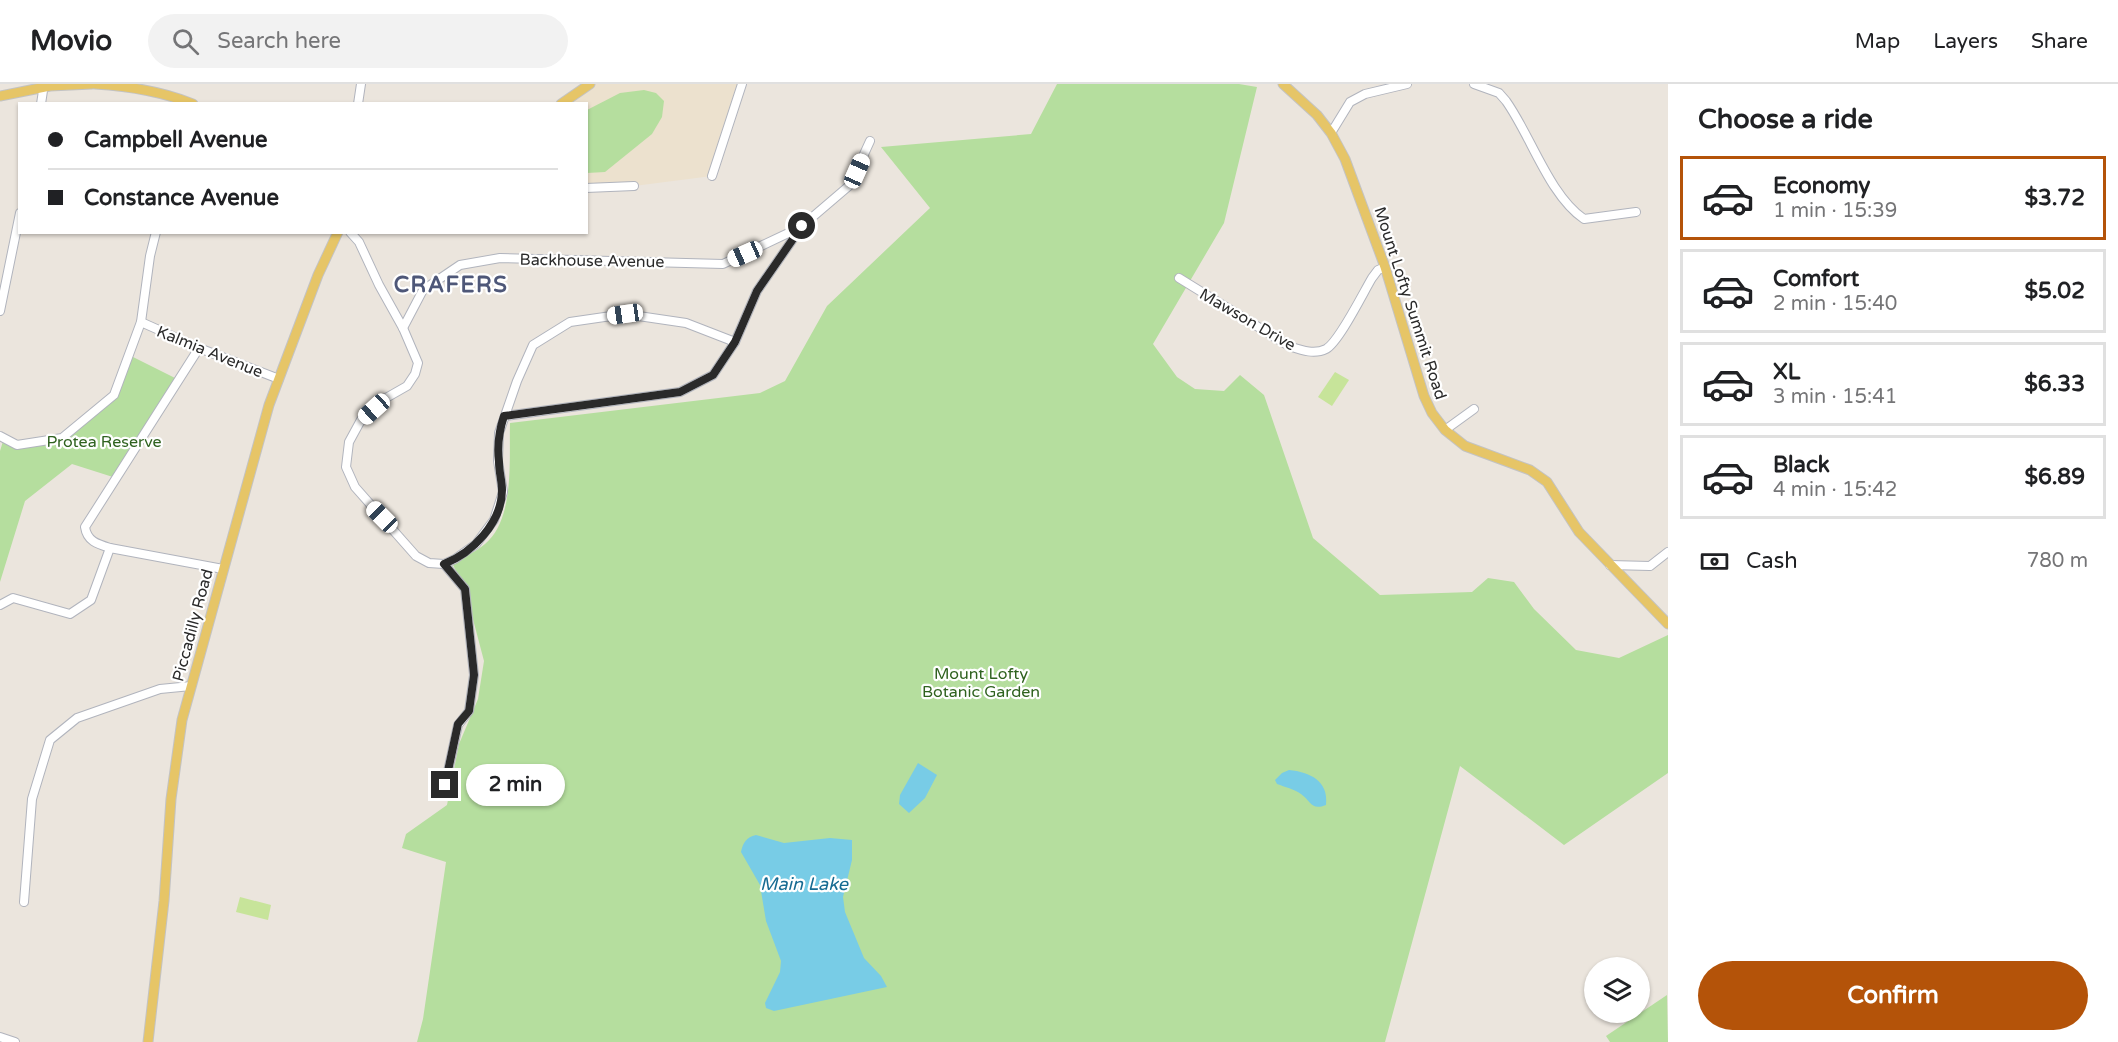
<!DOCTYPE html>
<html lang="en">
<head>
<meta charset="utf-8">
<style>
	:root { --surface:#fff; --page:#f2f2f2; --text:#202124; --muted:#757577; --line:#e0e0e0; --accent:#b45309 }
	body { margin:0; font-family:"Varela Round",sans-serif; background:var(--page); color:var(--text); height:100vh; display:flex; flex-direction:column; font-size:22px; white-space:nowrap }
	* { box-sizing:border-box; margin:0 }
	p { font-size:20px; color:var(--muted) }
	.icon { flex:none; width:33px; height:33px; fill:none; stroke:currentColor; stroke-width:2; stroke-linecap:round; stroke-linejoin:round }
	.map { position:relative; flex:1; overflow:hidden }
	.sheet { display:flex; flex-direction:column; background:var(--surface); width:450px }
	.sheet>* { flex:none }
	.hud { position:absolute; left:18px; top:18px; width:570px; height:132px; border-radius:0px; box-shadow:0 2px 4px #0004; display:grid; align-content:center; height:132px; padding:0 30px; background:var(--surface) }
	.tools { position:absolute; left:1584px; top:873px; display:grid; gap:12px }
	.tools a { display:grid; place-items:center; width:66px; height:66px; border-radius:50%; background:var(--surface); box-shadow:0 2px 4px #0004; font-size:30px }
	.end { position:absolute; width:27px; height:27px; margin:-14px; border:8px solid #2a2a2a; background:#fff; box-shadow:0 0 0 3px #fff }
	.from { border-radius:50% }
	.bubble { position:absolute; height:42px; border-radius:21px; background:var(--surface); box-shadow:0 2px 4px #0004; font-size:20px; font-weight:700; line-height:42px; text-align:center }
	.car { position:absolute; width:18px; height:36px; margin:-18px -9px; border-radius:8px; box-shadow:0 0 4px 2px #0007; background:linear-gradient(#fff 24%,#345 0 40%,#fff 0 76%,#345 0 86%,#fff 0) }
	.hud b { display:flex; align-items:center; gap:21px; height:57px; font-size:22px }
	.hud b+b { border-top:2px solid var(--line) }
	.hud i { width:15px; height:15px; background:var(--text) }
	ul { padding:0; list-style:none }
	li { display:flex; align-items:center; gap:18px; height:84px; margin:0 12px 9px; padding:0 18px; border:3px solid var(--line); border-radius:0px }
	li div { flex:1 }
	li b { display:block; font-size:22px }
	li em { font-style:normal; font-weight:700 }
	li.current { border-color:var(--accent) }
	li>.icon { width:54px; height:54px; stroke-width:1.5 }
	h2 { padding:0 30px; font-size:27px; line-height:72px }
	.pay { display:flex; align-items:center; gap:15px; height:66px; padding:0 30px; font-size:22px }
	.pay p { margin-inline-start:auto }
	.cta { display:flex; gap:12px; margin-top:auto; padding:12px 30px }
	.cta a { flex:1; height:69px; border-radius:36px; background:var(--accent); color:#fff; font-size:24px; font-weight:700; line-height:69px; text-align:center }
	header { display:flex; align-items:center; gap:36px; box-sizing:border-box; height:84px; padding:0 30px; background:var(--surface); border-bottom:2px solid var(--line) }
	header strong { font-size:28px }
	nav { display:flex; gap:33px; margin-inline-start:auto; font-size:21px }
	.search { width:420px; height:54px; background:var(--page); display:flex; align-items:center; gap:15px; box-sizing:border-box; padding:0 21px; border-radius:33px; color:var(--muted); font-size:22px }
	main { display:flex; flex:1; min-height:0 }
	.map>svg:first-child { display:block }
	.education { fill:#ece1ce }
	.green { fill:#b5de9e }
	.pitch { fill:#c7e49a }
	.water { fill:#78cce6 }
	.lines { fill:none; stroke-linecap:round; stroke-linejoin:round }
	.minor-casing { stroke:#b1b4bd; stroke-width:10 }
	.major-casing { stroke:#c3c3c3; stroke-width:11 }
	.minor { stroke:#fff; stroke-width:8 }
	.major { stroke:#e6c567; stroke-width:9 }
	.route { stroke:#2a2a2a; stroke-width:8 }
	.labels { text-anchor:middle; stroke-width:4.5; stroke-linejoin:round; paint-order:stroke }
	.street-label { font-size:16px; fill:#2a2a2a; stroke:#fff }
	.park-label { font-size:16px; fill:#2f621f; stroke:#fff }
	.water-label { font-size:18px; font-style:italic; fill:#176b92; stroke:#fff }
	.district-label { font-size:22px; font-weight:bold; letter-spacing:1.5px; fill:#4e5778; stroke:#fff }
</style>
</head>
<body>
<header>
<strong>Movio</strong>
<div class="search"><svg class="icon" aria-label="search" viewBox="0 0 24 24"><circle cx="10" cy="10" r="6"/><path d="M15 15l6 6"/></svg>Search here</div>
<nav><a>Map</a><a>Layers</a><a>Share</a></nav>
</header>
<main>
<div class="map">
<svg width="1668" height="958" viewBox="0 0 1668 958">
	<rect width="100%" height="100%" fill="#ebe5dd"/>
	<path class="education" d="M590,0H742L712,92L634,102L587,104L586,20H561Z"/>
	<g class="green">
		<path d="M1057,0H1239L1257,3L1224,139L1153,260L1177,293L1195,305L1224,307L1240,291L1264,311L1313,454L1380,511L1472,508L1488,494L1514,498L1534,525L1576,566L1619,574L1668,551V689L1564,761L1460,682L1385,958H417L423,935L446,778L402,764L406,750L447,721L459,660L478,615L484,577L465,505L452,479C463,473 476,468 485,460C515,435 509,375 510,339L760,309L785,297L827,222L930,124L881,63L1031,50Z"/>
		<path d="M644,6L656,9L664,17L662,33L652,50L605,88L587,89V26L620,9Z"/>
		<path d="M129,271L179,296L116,394L72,380L25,417L0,498V367L4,354L18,361L62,354L114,311Z"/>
		<path d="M1667,911L1668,958H1610L1606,952Z"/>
	</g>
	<g class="pitch">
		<path d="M1335,288L1349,296L1332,322L1318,313Z"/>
		<path d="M240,813L271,821L268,836L236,828Z"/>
	</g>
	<g class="water">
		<path d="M918,679L937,691L925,714L909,729L899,720L900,711Z"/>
		<path d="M1289,686C1310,688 1329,697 1326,721C1311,727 1311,717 1301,710C1294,705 1285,703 1277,700L1275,696L1282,689Z"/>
		<path d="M756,751L784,759L830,754L852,756V776L843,813L845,828L864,874L881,892L887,903L774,927L766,924L765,919L780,888L781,877L766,837L760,801L741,768C743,759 746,753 756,751Z"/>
	</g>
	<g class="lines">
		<defs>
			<g id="minor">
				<path d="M1474,0L1499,9L1506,17C1531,52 1549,111 1584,135L1636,128"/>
				<path d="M41,20L44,0"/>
				<path d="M358,20L361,0"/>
				<path d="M1331,49L1350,18L1365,10L1407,0"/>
				<path d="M712,92L742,0"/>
				<path d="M586,104L634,102"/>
				<path d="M350,148L359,158L379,201L403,244L418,279L415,290L407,302L386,314L361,336L349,358L346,383L355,403L416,472L429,479L444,480L455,475L476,460L494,436L503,408L498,377L499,349L517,297L533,261L570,238L625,230L686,239L735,258"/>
				<path d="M1179,194L1289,262C1301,266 1314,271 1326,265C1339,258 1363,209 1372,194L1378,186L1385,183"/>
				<path d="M0,227L20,129"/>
				<path d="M141,238L199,264L279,295"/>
				<path d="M403,244L423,206L460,181L500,174L723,180L801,143"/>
				<path d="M199,264L85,443C87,457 97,460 110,464L223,485"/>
				<path d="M505,332L680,308L713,291L735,258L757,207L802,142L850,101L870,57"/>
				<path d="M1445,346L1474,325"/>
				<path d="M0,352L17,361L62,354L114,311L141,238L150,172L156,148"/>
				<path d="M444,480L465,505L474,591L469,627L458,641L445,701"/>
				<path d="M1610,481L1650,482L1668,468"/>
				<path d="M0,521L13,514L70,530L91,516L110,464"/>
				<path d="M24,818L32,715L50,656L77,634L160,605L191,602"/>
				<path d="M0,953L15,958"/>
			</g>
			<g id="major">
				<path d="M95,0C128,2 161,7 193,20"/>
				<path d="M1283,0L1317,31L1331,49L1345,75L1385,183L1424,312L1432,329L1445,346L1465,362L1530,386L1547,398L1579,448L1668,540"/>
				<path d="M0,12L50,2L92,0"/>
				<path d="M561,20L590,0"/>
				<path d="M148,958L164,817L171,715L182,636L269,321L318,191L338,148"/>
			</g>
		</defs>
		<use href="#minor" class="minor-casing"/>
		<use href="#major" class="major-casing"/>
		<use href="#minor" class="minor"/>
		<use href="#major" class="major"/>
	</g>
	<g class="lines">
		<path class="route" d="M445,701L458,640L469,627L474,591L465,505L444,480C472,469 502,439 502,406C502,397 499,388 499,378C497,362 499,347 504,332L680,308L713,291L735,258L757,207L802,142"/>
	</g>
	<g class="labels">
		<g class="street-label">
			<text transform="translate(592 176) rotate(1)" y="6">Backhouse Avenue</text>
			<text transform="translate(1411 219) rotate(72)" y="6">Mount Lofty Summit Road</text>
			<text transform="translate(1248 235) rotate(30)" y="6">Mawson Drive</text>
			<text transform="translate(210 267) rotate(22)" y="6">Kalmia Avenue</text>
			<text transform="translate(192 541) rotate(-75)" y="6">Piccadilly Road</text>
		</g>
		<g class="park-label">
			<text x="104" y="363">Protea Reserve</text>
			<text x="981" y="595">Mount Lofty<tspan x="981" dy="18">Botanic Garden</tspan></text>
		</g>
		<g class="water-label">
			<text x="804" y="806">Main Lake</text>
		</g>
		<g class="district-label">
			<text x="451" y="208">CRAFERS</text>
		</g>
	</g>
</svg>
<div class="tools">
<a><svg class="icon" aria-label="layers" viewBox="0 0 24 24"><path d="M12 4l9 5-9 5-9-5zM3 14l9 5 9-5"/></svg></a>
</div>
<i class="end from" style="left:802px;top:142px"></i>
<i class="end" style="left:445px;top:701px"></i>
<div class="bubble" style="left:466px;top:680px;width:99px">2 min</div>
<i class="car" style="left:857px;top:87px;rotate:24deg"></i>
<i class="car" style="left:745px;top:170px;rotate:246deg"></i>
<i class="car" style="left:625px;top:230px;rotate:262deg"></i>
<i class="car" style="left:374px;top:325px;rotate:228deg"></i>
<i class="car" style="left:382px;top:433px;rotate:315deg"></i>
<div class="hud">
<b><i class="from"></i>Campbell Avenue</b>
<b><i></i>Constance Avenue</b>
</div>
</div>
<section class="sheet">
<h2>Choose a ride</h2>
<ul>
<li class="current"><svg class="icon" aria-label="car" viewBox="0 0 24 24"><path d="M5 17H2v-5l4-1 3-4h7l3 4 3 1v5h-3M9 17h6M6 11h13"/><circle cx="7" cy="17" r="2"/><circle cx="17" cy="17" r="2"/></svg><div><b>Economy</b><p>1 min · 15:39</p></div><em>$3.72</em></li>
<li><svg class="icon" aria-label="car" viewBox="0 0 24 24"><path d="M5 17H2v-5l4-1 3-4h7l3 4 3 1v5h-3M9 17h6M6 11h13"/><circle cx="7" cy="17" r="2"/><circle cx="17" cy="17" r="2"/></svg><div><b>Comfort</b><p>2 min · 15:40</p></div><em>$5.02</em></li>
<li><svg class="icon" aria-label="car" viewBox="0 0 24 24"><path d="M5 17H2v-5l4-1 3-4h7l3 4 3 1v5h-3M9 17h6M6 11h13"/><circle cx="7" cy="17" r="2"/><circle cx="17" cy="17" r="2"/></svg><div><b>XL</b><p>3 min · 15:41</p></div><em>$6.33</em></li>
<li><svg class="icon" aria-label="car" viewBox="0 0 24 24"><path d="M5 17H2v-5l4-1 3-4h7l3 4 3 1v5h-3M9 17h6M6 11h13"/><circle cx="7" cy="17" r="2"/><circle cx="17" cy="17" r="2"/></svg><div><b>Black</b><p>4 min · 15:42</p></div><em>$6.89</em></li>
</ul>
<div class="pay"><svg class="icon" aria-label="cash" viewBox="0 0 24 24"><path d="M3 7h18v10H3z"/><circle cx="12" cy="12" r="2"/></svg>Cash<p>780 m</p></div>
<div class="cta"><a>Confirm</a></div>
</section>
</main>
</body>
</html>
